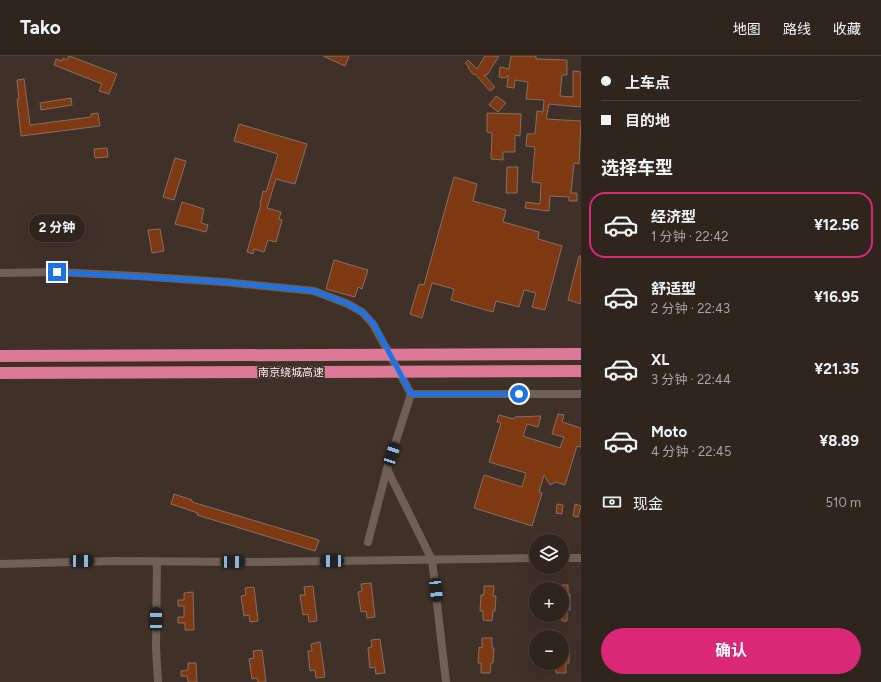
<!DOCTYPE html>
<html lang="zh">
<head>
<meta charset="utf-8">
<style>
	:root { --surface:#30251e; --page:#382d27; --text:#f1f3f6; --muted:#a8a5a4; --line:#4b423c; --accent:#db2777 }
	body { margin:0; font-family:Figtree,"Noto Sans SC",sans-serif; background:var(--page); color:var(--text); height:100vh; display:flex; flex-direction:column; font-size:15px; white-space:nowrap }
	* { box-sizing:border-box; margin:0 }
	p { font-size:13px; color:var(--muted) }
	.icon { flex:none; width:22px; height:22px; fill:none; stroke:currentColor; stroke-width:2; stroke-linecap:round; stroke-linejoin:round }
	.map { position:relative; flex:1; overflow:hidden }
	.details { display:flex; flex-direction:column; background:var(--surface); width:300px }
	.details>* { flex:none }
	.guide { display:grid; align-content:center; height:88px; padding:0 20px; background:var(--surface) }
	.tools { position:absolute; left:529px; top:478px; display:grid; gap:8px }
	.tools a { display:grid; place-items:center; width:40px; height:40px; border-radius:50%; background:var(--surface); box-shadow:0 4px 16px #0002,0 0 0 1px var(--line); font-size:20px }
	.end { position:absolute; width:18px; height:18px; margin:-9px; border:5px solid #1a73e8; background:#fff; box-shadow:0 0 0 2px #fff }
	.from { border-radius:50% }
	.bubble { position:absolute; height:28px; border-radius:14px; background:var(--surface); box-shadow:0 4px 16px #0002,0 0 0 1px var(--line); font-size:13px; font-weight:700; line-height:28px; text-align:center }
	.car { position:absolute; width:12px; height:24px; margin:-12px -6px; border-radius:5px; box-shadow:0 0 3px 1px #0007; background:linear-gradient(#222 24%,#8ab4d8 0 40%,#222 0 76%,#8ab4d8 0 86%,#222 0) }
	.guide b { display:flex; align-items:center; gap:14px; height:38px; font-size:15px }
	.guide b+b { border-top:1px solid var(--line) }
	.guide i { width:10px; height:10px; background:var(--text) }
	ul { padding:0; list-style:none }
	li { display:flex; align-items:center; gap:12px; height:66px; margin:0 8px 6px; padding:0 12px; border:2px solid transparent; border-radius:16px }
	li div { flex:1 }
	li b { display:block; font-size:15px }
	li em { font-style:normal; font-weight:700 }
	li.on { border-color:var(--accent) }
	li>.icon { width:36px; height:36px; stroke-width:1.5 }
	h2 { padding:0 20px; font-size:18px; line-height:48px }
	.pay { display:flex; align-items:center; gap:10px; height:44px; padding:0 20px; font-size:15px }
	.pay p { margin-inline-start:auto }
	.cta { display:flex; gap:8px; margin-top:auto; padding:8px 20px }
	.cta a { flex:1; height:46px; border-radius:24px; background:var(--accent); color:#fff; font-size:16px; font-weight:700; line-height:46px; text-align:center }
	header { display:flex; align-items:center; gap:24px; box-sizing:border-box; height:56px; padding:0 20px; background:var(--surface); border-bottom:1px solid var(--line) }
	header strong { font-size:19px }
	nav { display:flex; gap:22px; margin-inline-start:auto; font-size:14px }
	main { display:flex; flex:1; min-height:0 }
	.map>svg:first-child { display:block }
	.building { fill:#7e3913; stroke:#847067 }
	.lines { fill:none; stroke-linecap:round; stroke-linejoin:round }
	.minor { stroke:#705f54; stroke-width:8 }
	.highway { stroke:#dc7998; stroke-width:12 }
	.route { stroke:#1a73e8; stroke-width:5 }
	.labels { text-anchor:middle; stroke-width:3.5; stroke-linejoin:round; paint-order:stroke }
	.street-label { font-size:11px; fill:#fdf2ec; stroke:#403128 }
</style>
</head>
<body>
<header>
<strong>Tako</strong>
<nav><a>地图</a><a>路线</a><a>收藏</a></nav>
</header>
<main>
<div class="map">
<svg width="581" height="626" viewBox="0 0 581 626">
	<rect width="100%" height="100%" fill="#403128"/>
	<g class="building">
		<path d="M69,0L117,18L109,38L99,35L102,28L54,9L56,3L62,5L63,2L67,4Z"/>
		<path d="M323,0H349L345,10Z"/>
		<path d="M485,0H499L487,19H484L494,30V32L490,35L475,18L474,19L468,12L469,11L465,7L468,4L477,13Z"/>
		<path d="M511,0H536V3L567,4V19H562L560,40L573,41V15L581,16V51L549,48L546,63L581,65L579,108L574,107L571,137H577V145H569V141L550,140L549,155L525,152L526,146L540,148L541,127L532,126L535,91L526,90L527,78H535L537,55L543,56L544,44L526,43L528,26L515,24L514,32L507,31L508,19L505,22L499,21L500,11L509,13Z"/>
		<path d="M24,23L30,69L91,61V58L98,57L100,70L21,80L17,43H19L17,24Z"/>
		<path d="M496,40L506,47L498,56L489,49Z"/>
		<path d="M71,42L72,49L41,54L40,47Z"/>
		<path d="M487,57L521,58L520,80L515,79V96H503V104L491,103L492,77L487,76Z"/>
		<path d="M239,68L307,88L295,128L276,123L267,152L281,156L279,163L282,164L276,186L268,184L264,196L254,193L253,198L247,196L261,148H260L263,135L266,136L278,98L234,85Z"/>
		<path d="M107,92L108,101L95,102L94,93Z"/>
		<path d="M175,102L186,105L174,144L163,141Z"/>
		<path d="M507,111H518L517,137H506Z"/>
		<path d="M454,121L477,128L473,145L506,154L503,166L539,176L538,183L562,190L545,254L532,251L536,237L524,234L519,251L496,245L493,256L451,244L454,233L432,227L422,262L410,258L419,228L424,229Z"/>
		<path d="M182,146L204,153L201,167L208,169L206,176L175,168Z"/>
		<path d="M160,173L164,195L152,197L148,174Z"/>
		<path d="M579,200H581V248L568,244Z"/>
		<path d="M334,204L368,214L362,233L358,231L355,241L326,233Z"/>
		<path d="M558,358L564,359L562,366L581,372V391L577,390L565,429L556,426L550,429L544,419L539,436L542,437L532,470L474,452L484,419L522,431L526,417L489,406L501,367L497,366L499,359L514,363L515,361L541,360L538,371L527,368L523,380L560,392L564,381L552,378Z"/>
		<path d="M174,438L192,444V446L319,484L315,495L197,459L198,457L171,448Z"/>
		<path d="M557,448L563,449L562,458L556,457Z"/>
		<path d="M575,448L581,450L578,461L573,460Z"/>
		<path d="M371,527L375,561L367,562L366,555L361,556L358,536L362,535L361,528Z"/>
		<path d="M562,529H568V538H570V554H567V565H562Z"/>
		<path d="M313,530L317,565L309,566L308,558L303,559L300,539H305L304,531Z"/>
		<path d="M484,530H494L493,540H496L495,555H493L492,565L483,564V555H480L481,539H484Z"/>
		<path d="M254,531L258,565L250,566L249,559L244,560L241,540L246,539L245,532Z"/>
		<path d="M193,536L194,574H185V567H178V561H184V550H178V544H184V537Z"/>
		<path d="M482,582H492V592H494L493,607H491L490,617H481V607H478L479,591L482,592Z"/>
		<path d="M380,583L385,617L376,618L375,611L370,612L368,592L372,591L371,584Z"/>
		<path d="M320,586L325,621L316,622L315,614L310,615L308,595H312L311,588Z"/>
		<path d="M562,592H569V607H566V617H556V607H562Z"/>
		<path d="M262,594L266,626H258L257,622L252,623L249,603L254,602L253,595Z"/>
		<path d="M188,607H196L197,626H188L187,620H181V615L188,614Z"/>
	</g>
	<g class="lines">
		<g class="minor">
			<path d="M0,217L57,216L136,220L224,226L314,235L348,248L362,256L373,268L411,338"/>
			<path d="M387,413L432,504L446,626"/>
			<path d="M368,486L387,413L411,338H581"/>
			<path d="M562,502H581"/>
			<path d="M157,506L156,591L158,626"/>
			<path d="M0,508L113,505L260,506L536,502"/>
		</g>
		<g class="highway">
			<path d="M0,300L581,298"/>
			<path d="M0,317L581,315"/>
		</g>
	</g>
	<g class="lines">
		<path class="route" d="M57,216L224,226L314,235L348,248L362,256L374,268L411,338H519"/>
	</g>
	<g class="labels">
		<g class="street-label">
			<text x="291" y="320">南京绕城高速</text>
		</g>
	</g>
</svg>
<div class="tools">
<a><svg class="icon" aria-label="layers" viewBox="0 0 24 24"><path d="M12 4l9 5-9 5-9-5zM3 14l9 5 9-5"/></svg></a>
<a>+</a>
<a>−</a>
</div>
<i class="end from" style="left:519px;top:338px"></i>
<i class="end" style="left:57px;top:216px"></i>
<div class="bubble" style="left:29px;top:158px;width:56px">2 分钟</div>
<i class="car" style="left:392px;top:398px;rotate:18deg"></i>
<i class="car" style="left:82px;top:505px;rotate:89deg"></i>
<i class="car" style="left:332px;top:505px;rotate:269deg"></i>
<i class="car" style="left:233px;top:506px;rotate:90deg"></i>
<i class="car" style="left:436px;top:534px;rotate:174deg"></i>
<i class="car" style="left:156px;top:563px;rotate:0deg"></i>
</div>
<section class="details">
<div class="guide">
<b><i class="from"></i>上车点</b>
<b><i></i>目的地</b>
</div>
<h2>选择车型</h2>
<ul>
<li class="on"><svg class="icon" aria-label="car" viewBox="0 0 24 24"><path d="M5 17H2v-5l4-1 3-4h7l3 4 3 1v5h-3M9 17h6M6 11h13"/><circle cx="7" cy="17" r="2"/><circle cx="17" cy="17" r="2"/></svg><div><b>经济型</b><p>1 分钟 · 22:42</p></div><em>¥12.56</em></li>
<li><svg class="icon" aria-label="car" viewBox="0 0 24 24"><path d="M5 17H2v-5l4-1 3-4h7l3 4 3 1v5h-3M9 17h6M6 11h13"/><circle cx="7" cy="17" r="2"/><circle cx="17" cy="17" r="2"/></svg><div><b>舒适型</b><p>2 分钟 · 22:43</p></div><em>¥16.95</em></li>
<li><svg class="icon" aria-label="car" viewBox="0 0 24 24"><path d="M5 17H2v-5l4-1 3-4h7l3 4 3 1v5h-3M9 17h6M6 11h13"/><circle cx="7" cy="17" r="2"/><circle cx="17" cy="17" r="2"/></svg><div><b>XL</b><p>3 分钟 · 22:44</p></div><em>¥21.35</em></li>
<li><svg class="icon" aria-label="car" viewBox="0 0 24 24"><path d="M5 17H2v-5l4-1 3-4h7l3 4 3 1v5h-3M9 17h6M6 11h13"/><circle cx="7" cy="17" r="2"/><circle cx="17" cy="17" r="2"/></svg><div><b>Moto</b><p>4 分钟 · 22:45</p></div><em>¥8.89</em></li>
</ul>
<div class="pay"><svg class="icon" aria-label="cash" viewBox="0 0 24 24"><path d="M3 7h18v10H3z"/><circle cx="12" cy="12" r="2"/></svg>现金<p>510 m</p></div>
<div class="cta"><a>确认</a></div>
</section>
</main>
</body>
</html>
